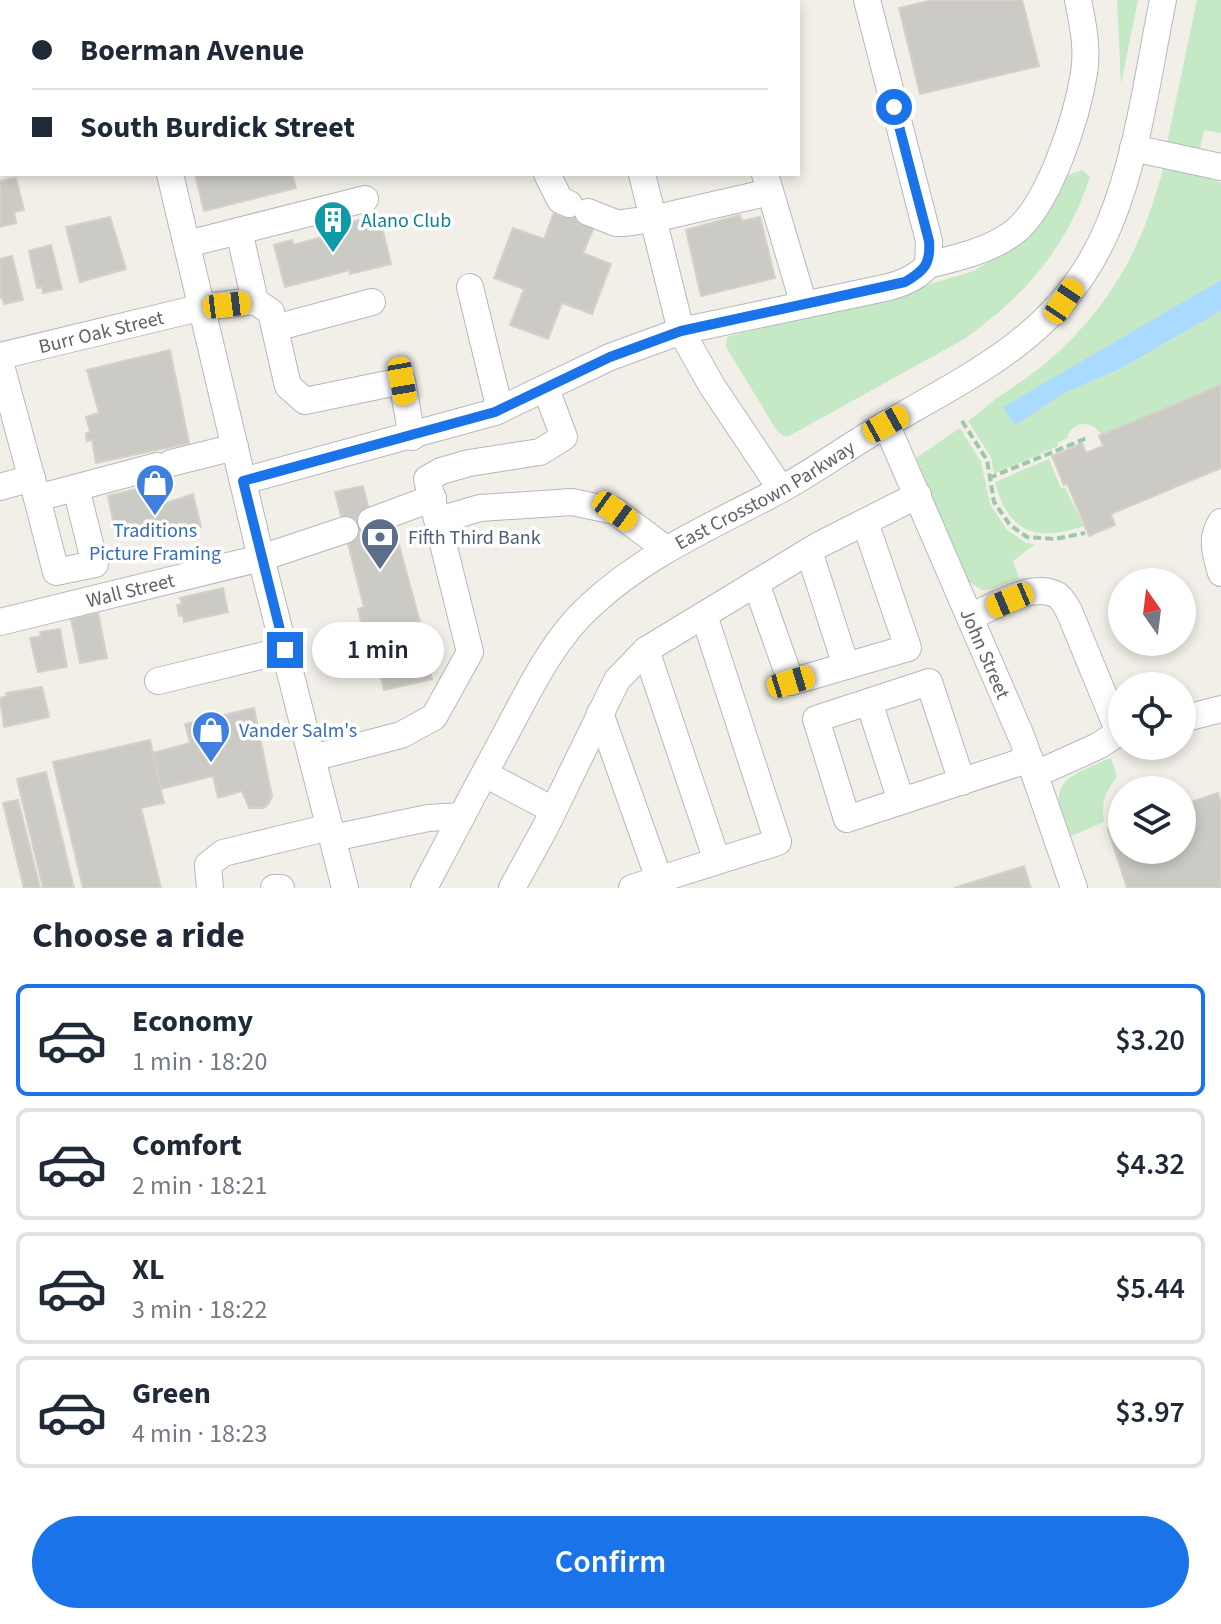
<!DOCTYPE html>
<html lang="en">
<head>
<meta charset="utf-8">
<style>
	:root { --surface:#fff; --page:#f2f2f3; --text:#1f2937; --muted:#747a83; --line:#e0e1e3; --accent:#1a73e8 }
	body { margin:0; font-family:"Source Sans 3",sans-serif; background:var(--page); color:var(--text); height:100vh; display:flex; flex-direction:column; font-size:30px; white-space:nowrap }
	* { box-sizing:border-box; margin:0 }
	p { font-size:26px; color:var(--muted) }
	.icon { flex:none; width:44px; height:44px; fill:none; stroke:currentColor; stroke-width:2; stroke-linecap:round; stroke-linejoin:round }
	.map { position:relative; height:888px; overflow:hidden }
	.sheet { display:flex; flex-direction:column; background:var(--surface); flex:1 }
	.sheet>* { flex:none }
	.banner { position:absolute; left:0px; top:0px; width:800px; height:176px; box-shadow:0 4px 12px #0003; display:grid; align-content:center; height:176px; padding:0 32px; background:var(--surface) }
	.needle { width:52px; rotate:346deg }
	.tools { position:absolute; left:1108px; top:568px; display:grid; gap:16px }
	.tools a { display:grid; place-items:center; width:88px; height:88px; border-radius:50%; background:var(--surface); box-shadow:0 4px 12px #0003; font-size:40px }
	.end { position:absolute; width:36px; height:36px; margin:-18px; border:10px solid #1a73e8; background:#fff; box-shadow:0 0 0 4px #fff }
	.from { border-radius:50% }
	.bubble { position:absolute; height:56px; border-radius:28px; background:var(--surface); box-shadow:0 4px 12px #0003; font-size:26px; font-weight:600; line-height:56px; text-align:center }
	.car { position:absolute; width:24px; height:48px; margin:-24px -12px; border-radius:10px; box-shadow:0 0 6px 2px #0007; background:linear-gradient(#f5c518 24%,#345 0 40%,#f5c518 0 76%,#345 0 86%,#f5c518 0) }
	.banner b { display:flex; align-items:center; gap:28px; height:76px; font-size:30px }
	.banner b+b { border-top:2px solid var(--line) }
	.banner i { width:20px; height:20px; background:var(--text) }
	ul { padding:0; list-style:none }
	li { display:flex; align-items:center; gap:24px; height:112px; margin:0 16px 12px; padding:0 16px; border:4px solid var(--line); border-radius:12px }
	li div { flex:1 }
	li b { display:block; font-size:30px }
	li em { font-style:normal; font-weight:600 }
	li.selected { border-color:var(--accent) }
	li>.icon { width:72px; height:72px; stroke-width:1.5 }
	h2 { padding:0 32px; font-size:36px; line-height:96px }
	.action { display:flex; gap:16px; margin-top:auto; padding:16px 32px }
	.action a { flex:1; height:92px; border-radius:48px; background:var(--accent); color:#fff; font-size:32px; font-weight:600; line-height:92px; text-align:center }
	.map>svg:first-child { display:block }
	.green { fill:#c5e8c5 }
	.water { fill:#aadaff }
	.building { fill:#cccac5; stroke:#d6d1c6; stroke-width:2 }
	.lines { fill:none; stroke-linecap:round; stroke-linejoin:round }
	.minor-casing { stroke:#b5b8bc; stroke-width:28 }
	.path { stroke:#9cc7a9; stroke-width:4; stroke-dasharray:8 4; stroke-linecap:butt }
	.minor { stroke:#fff; stroke-width:26 }
	.route { stroke:#1a73e8; stroke-width:10 }
	.labels { text-anchor:middle; stroke-width:7; stroke-linejoin:round; paint-order:stroke }
	.culture-label { font-size:20px; fill:#0d838f; stroke:#fff; text-anchor:start }
	.street-label { font-size:20px; fill:#5f6368; stroke:#fff }
	.shop-label { font-size:20px; fill:#366cbe; stroke:#fff }
	.service-label { font-size:20px; fill:#4e5e75; stroke:#fff; text-anchor:start }
</style>
</head>
<body>
<div class="map">
<svg width="1221" height="888" viewBox="0 0 1221 888">
	<rect width="100%" height="100%" fill="#f1efe8"/>
	<g class="green">
		<path d="M1117,0H1138L1121,84Z"/>
		<path d="M1197,0H1221V133L1204,130L1200,149L1167,143Z"/>
		<path d="M1163,169L1194,172L1221,183V280L1021,422L1064,393L1118,370L1221,311V385L1101,435C1093,420 1072,420 1067,438L1057,443L1058,446L994,474L991,457L968,421C979,414 987,405 997,398C1014,386 1032,375 1047,362C1110,307 1142,249 1163,169Z"/>
		<path d="M1082,170L1090,177C1066,249 1026,294 966,338L789,436H784L777,431L726,347L727,337L907,291L974,271L1018,242L1063,177Z"/>
		<path d="M960,428L981,462L990,504L1007,530L1026,543L1035,544L1013,561L1019,579L992,589L982,590L968,581L916,458Z"/>
		<path d="M1049,459L1061,488H1065L1084,526C1037,542 1008,533 995,482Z"/>
		<path d="M1111,758L1117,777C1105,793 1101,802 1104,822L1069,837C1060,806 1047,788 1081,771C1091,767 1101,761 1111,758Z"/>
	</g>
	<path class="water" d="M1221,280V311L1118,370L1064,393L1021,422L1014,424L1003,407Z"/>
	<g class="building">
		<path d="M933,0H1022L1039,66L920,94L899,8Z"/>
		<path d="M195,174H292L296,188L204,211Z"/>
		<path d="M16,178L24,210L14,212L16,223L0,227V181Z"/>
		<path d="M571,197L591,204L594,227L583,253L611,264L592,314L562,303L548,339L510,325L524,289L494,278L513,228L544,239L554,213L564,217Z"/>
		<path d="M379,215L391,264L350,274V270L285,287L274,245L292,240L293,245L338,233L336,226Z"/>
		<path d="M740,215L742,221L760,217L775,278L701,296L686,230Z"/>
		<path d="M110,217L126,269L80,282L66,227Z"/>
		<path d="M51,245L62,289L43,293L42,287L37,288L29,251Z"/>
		<path d="M12,256L23,300L4,304L2,298H0V259Z"/>
		<path d="M170,350L189,443L96,463L92,440L87,441L86,436V433L90,432L86,417L99,413L87,370Z"/>
		<path d="M1221,385V468L1111,514L1115,525L1089,536L1067,483L1064,485L1052,456L1082,443L1086,453L1103,446L1099,436Z"/>
		<path d="M157,484L154,507L193,494L201,527L154,537L152,532L117,540L108,496Z"/>
		<path d="M363,486L379,550L399,545L423,633L420,634L432,679L384,690L373,645L367,646L358,609L364,607L335,492Z"/>
		<path d="M223,588L228,612L184,622L183,615L179,616L177,605L182,604L180,598Z"/>
		<path d="M98,613L107,658L80,663L71,619Z"/>
		<path d="M60,629L67,667L38,672L30,638L41,636L40,632Z"/>
		<path d="M42,687L49,717L4,727L0,698L7,696L6,693Z"/>
		<path d="M254,708L272,796L269,803L264,808H249L242,791L218,798L213,776L161,789L153,753L190,743L185,724Z"/>
		<path d="M150,740L164,803L141,808L161,888H83L53,762Z"/>
		<path d="M46,772L74,888H43L17,779Z"/>
		<path d="M1218,793L1221,803V888H1127L1108,829L1122,824V850H1182V805Z"/>
		<path d="M18,800L40,888H24L3,803Z"/>
		<path d="M1024,866L1031,888H954Z"/>
	</g>
	<g class="lines">
		<defs>
			<g id="minor">
				<path d="M126,0V2"/>
				<path d="M360,0L361,2"/>
				<path d="M549,0V2"/>
				<path d="M599,0V2"/>
				<path d="M867,0L929,241L928,265"/>
				<path d="M0,66H2"/>
				<path d="M1133,148L1221,167"/>
				<path d="M0,159L2,158"/>
				<path d="M170,174L261,558L345,888"/>
				<path d="M547,174L560,200L569,204"/>
				<path d="M642,174L681,331L712,386L781,489"/>
				<path d="M765,174L804,305"/>
				<path d="M588,212L616,223H623L653,219L770,192"/>
				<path d="M239,231L255,301"/>
				<path d="M187,244L365,199"/>
				<path d="M928,265C957,258 988,251 1013,233C1049,206 1077,117 1084,73C1088,49 1083,24 1078,0"/>
				<path d="M470,287L500,410"/>
				<path d="M275,328L372,302"/>
				<path id="s1" d="M0,356L203,307L255,301L271,312L288,386L305,401L402,381L412,437"/>
				<path d="M0,362L37,498L157,466"/>
				<path id="s2" d="M886,424L1022,738L1074,888"/>
				<path d="M171,463L235,447"/>
				<path d="M243,481L495,412L610,357L681,331L889,287C904,283 918,277 928,265"/>
				<path d="M0,487L32,478"/>
				<path d="M37,498L56,572L95,564L76,488"/>
				<path d="M439,520L480,508L572,502L615,511L666,549"/>
				<path d="M371,521L433,498"/>
				<path d="M1221,522C1210,539 1216,555 1221,573"/>
				<path d="M809,551L846,666"/>
				<path d="M756,583L791,682L908,648L865,522"/>
				<path d="M970,617C994,607 1032,581 1057,595C1062,598 1066,606 1069,611L1116,725L1115,735L1098,746L1036,774"/>
				<path id="s3" d="M0,622L261,558L345,530"/>
				<path d="M646,650L717,861"/>
				<path d="M158,681L285,650"/>
				<path d="M869,702L901,801"/>
				<path d="M600,713L659,879"/>
				<path d="M1182,719L1221,709"/>
				<path d="M312,758L401,735L434,717L470,652L427,479L441,471L469,463L540,452L564,437L546,389"/>
				<path d="M485,774L553,810"/>
				<path d="M962,782L929,682L816,719L847,819L1030,759"/>
				<path d="M333,838L428,818L462,816"/>
				<path d="M210,888L208,865L223,853L330,827"/>
				<path d="M274,888H281"/>
				<path id="s4" d="M424,888C450,838 477,787 504,737C528,692 552,640 591,605C646,554 712,526 778,491C815,471 850,445 887,424C980,370 1065,332 1109,225C1138,156 1148,73 1163,0"/>
				<path d="M512,888L545,828L617,680L646,650L819,545L918,495"/>
				<path d="M632,888L778,842L704,615"/>
			</g>
		</defs>
		<use href="#minor" class="minor-casing"/>
		<g class="path">
			<path d="M962,421L987,460L994,502L1010,525L1027,537L1055,539L1085,533"/>
			<path d="M989,478L1087,438"/>
		</g>
		<use href="#minor" class="minor"/>
	</g>
	<g class="lines">
		<path class="route" d="M285,650L243,481L495,412L610,357L681,331L905,282C924,271 931,264 929,241L894,107"/>
	</g>
	<defs>
		<symbol id="building-pin" viewBox="-11 -11 22 30"><path d="M0 17L-7.5 6A9.5 9.5 0 1 1 7.5 6Z" fill="#0f9aa8" stroke="#fff"/><path d="M-4-6H4V6H1V3H-1V6H-4ZM-2.5-4.3h1.7v1.8h-1.7ZM.8-4.3h1.7v1.8H.8ZM-2.5-1h1.7V.8h-1.7ZM.8-1h1.7V.8H.8Z" fill="#fff"/></symbol>
		<symbol id="shop-pin" viewBox="-11 -11 22 30"><path d="M0 17L-7.5 6A9.5 9.5 0 1 1 7.5 6Z" fill="#3f7fe0" stroke="#fff"/><path d="M-5-2.5h2.3a2.7 3.5 0 0 1 5.4 0H5L5.5 6h-11ZM-1.5-2.5h3a1.5 2.3 0 0 0-3 0Z" fill="#fff"/></symbol>
		<symbol id="bank-pin" viewBox="-11 -11 22 30"><path d="M0 17L-7.5 6A9.5 9.5 0 1 1 7.5 6Z" fill="#5c6f8a" stroke="#fff"/><path d="M-6-4H6V4H-6ZM0-2.3a2.3 2.3 0 1 0 0 4.6a2.3 2.3 0 1 0 0-4.6Z" fill="#fff"/></symbol>
	</defs>
	<g fill-rule="evenodd">
		<use href="#building-pin" x="311" y="198" width="44" height="60"/>
		<use href="#shop-pin" x="133" y="461" width="44" height="60"/>
		<use href="#bank-pin" x="358" y="515" width="44" height="60"/>
		<use href="#shop-pin" x="189" y="708" width="44" height="60"/>
	</g>
	<g class="labels">
		<g class="culture-label">
			<text x="361" y="227">Alano Club</text>
		</g>
		<g class="street-label">
			<text dy="7" stroke="none"><textPath href="#s1" startOffset="104">Burr Oak Street</textPath></text>
			<text dy="7" stroke="none"><textPath href="#s4" startOffset="536">East Crosstown Parkway</textPath></text>
			<text dy="7" stroke="none"><textPath href="#s3" startOffset="134">Wall Street</textPath></text>
			<text dy="7" stroke="none"><textPath href="#s2" startOffset="250">John Street</textPath></text>
		</g>
		<g class="shop-label">
			<text x="155" y="537">Traditions<tspan x="155" dy="23">Picture Framing</tspan></text>
			<text x="239" y="737" text-anchor="start">Vander Salm's</text>
		</g>
		<g class="service-label">
			<text x="408" y="544">Fifth Third Bank</text>
		</g>
	</g>
</svg>
<div class="tools">
<a><svg class="needle" viewBox="-14 -14 28 28"><path d="M0-13l5 13h-10z" fill="#e53935"/><path d="M0 13l5-13h-10z" fill="#747a83"/></svg></a>
<a><svg class="icon" aria-label="locate" viewBox="0 0 24 24"><circle cx="12" cy="12" r="6"/><path d="M12 2v4M12 18v4M2 12h4M18 12h4"/></svg></a>
<a><svg class="icon" aria-label="layers" viewBox="0 0 24 24"><path d="M12 4l9 5-9 5-9-5zM3 14l9 5 9-5"/></svg></a>
</div>
<i class="end from" style="left:894px;top:107px"></i>
<i class="end" style="left:285px;top:650px"></i>
<div class="bubble" style="left:312px;top:622px;width:132px">1 min</div>
<i class="car" style="left:1064px;top:301px;rotate:34deg"></i>
<i class="car" style="left:227px;top:305px;rotate:83deg"></i>
<i class="car" style="left:402px;top:381px;rotate:170deg"></i>
<i class="car" style="left:886px;top:424px;rotate:61deg"></i>
<i class="car" style="left:615px;top:511px;rotate:126deg"></i>
<i class="car" style="left:1010px;top:600px;rotate:247deg"></i>
<i class="car" style="left:791px;top:682px;rotate:73deg"></i>
<div class="banner">
<b><i class="from"></i>Boerman Avenue</b>
<b><i></i>South Burdick Street</b>
</div>
</div>
<section class="sheet">
<h2>Choose a ride</h2>
<ul>
<li class="selected"><svg class="icon" aria-label="car" viewBox="0 0 24 24"><path d="M5 17H2v-5l4-1 3-4h7l3 4 3 1v5h-3M9 17h6M6 11h13"/><circle cx="7" cy="17" r="2"/><circle cx="17" cy="17" r="2"/></svg><div><b>Economy</b><p>1 min · 18:20</p></div><em>$3.20</em></li>
<li><svg class="icon" aria-label="car" viewBox="0 0 24 24"><path d="M5 17H2v-5l4-1 3-4h7l3 4 3 1v5h-3M9 17h6M6 11h13"/><circle cx="7" cy="17" r="2"/><circle cx="17" cy="17" r="2"/></svg><div><b>Comfort</b><p>2 min · 18:21</p></div><em>$4.32</em></li>
<li><svg class="icon" aria-label="car" viewBox="0 0 24 24"><path d="M5 17H2v-5l4-1 3-4h7l3 4 3 1v5h-3M9 17h6M6 11h13"/><circle cx="7" cy="17" r="2"/><circle cx="17" cy="17" r="2"/></svg><div><b>XL</b><p>3 min · 18:22</p></div><em>$5.44</em></li>
<li><svg class="icon" aria-label="car" viewBox="0 0 24 24"><path d="M5 17H2v-5l4-1 3-4h7l3 4 3 1v5h-3M9 17h6M6 11h13"/><circle cx="7" cy="17" r="2"/><circle cx="17" cy="17" r="2"/></svg><div><b>Green</b><p>4 min · 18:23</p></div><em>$3.97</em></li>
</ul>
<div class="action"><a>Confirm</a></div>
</section>
</body>
</html>
